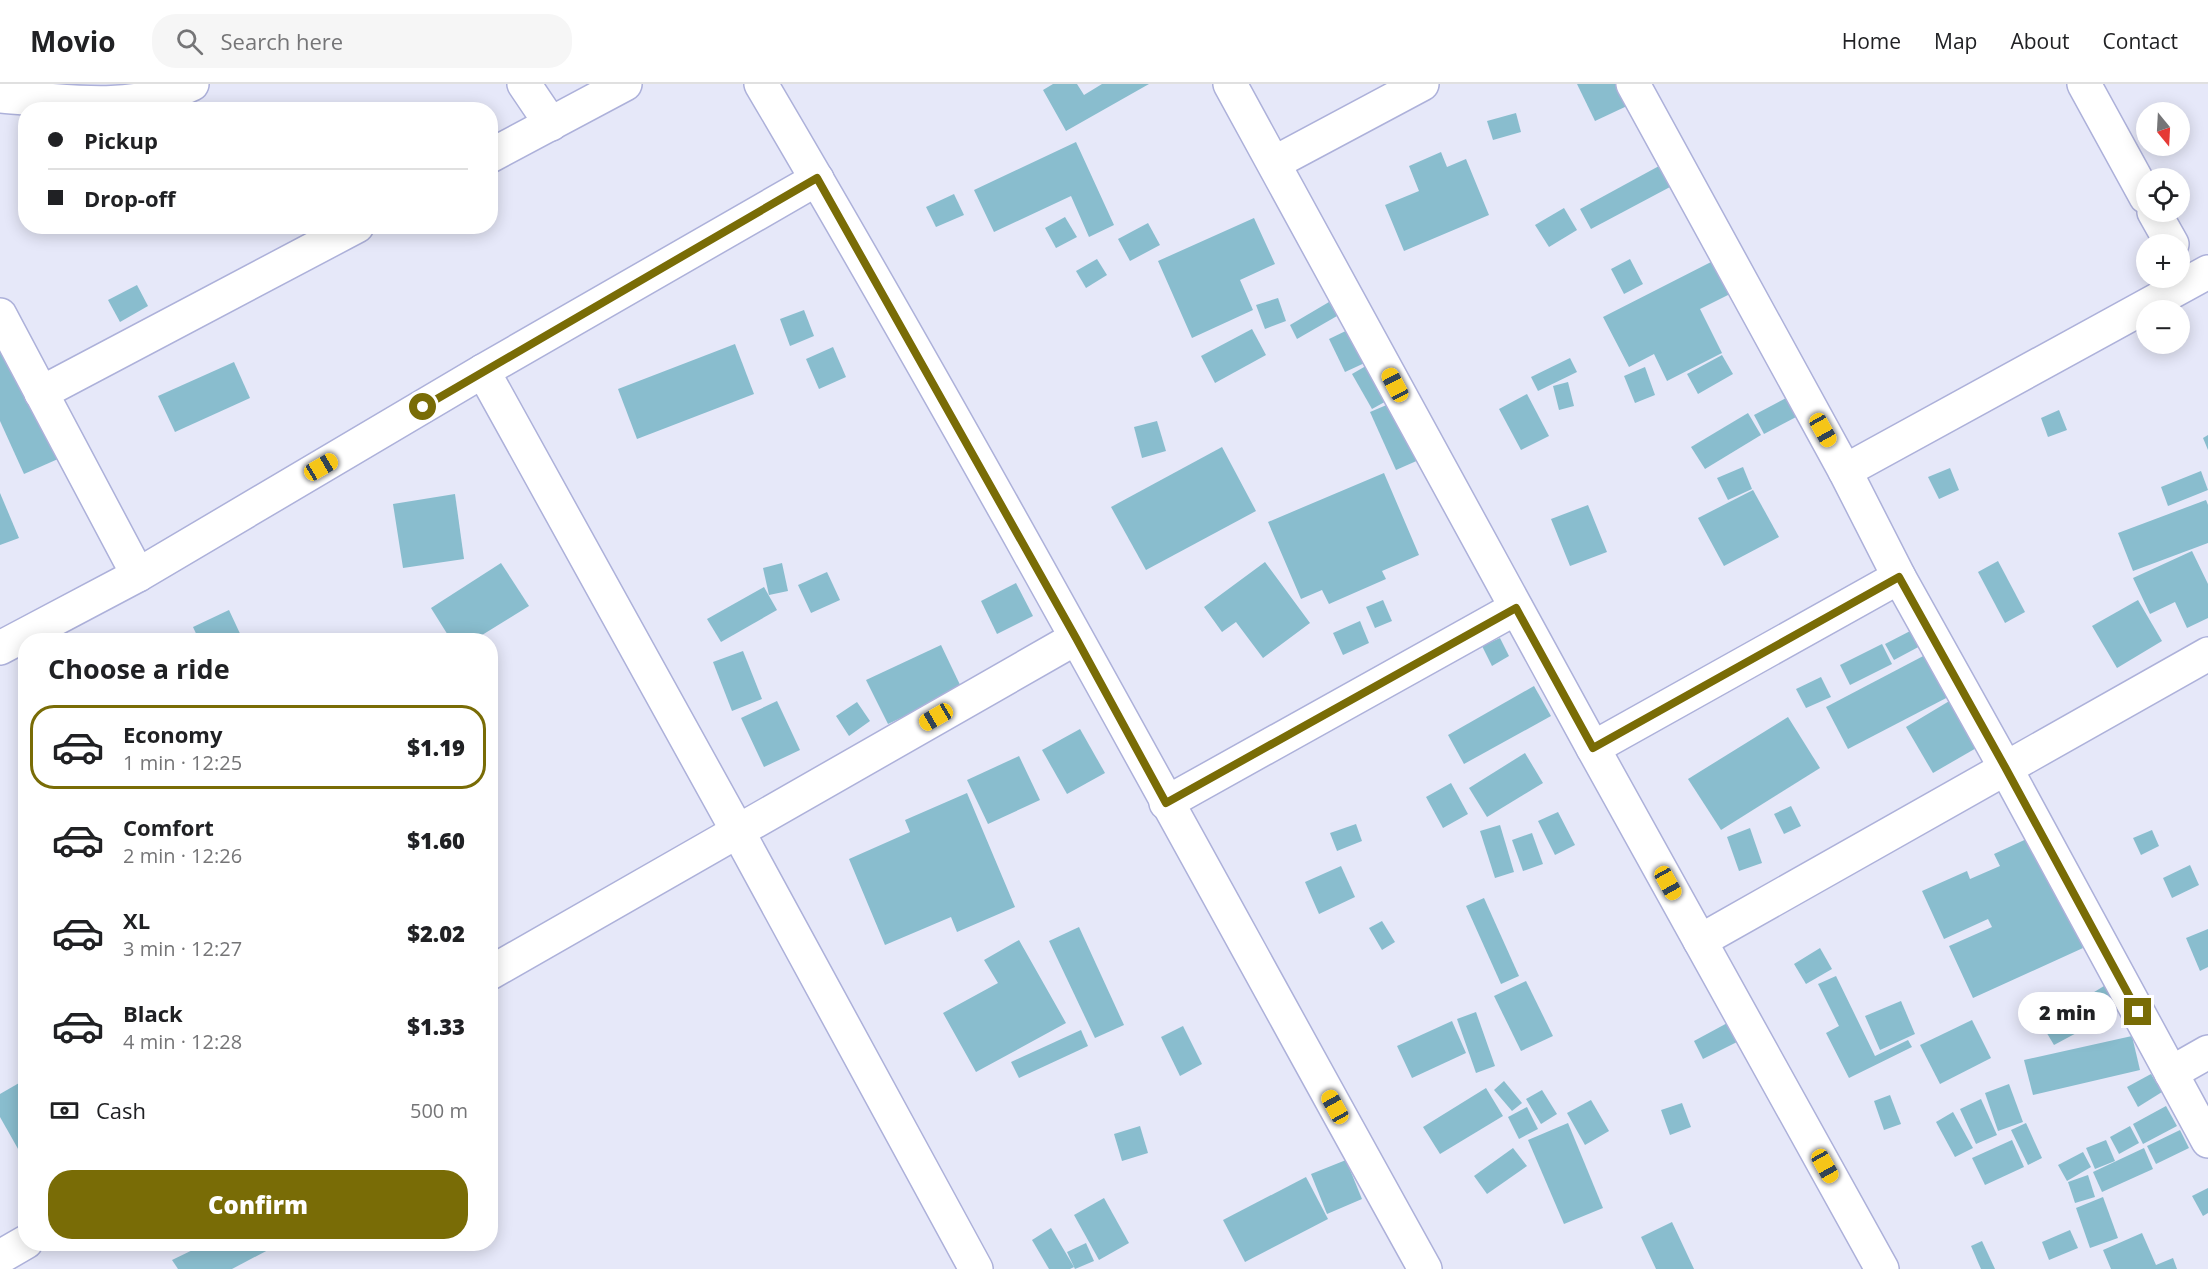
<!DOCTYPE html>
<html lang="en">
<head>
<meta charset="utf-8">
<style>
	:root { --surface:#fff; --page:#f6f6f6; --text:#202124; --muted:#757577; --line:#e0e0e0; --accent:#796c06 }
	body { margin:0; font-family:"Open Sans",sans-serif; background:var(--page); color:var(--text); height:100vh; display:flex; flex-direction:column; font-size:22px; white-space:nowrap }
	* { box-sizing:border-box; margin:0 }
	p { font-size:20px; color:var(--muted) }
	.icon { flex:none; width:33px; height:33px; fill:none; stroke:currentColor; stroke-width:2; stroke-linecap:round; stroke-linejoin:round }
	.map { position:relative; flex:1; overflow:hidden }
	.panel { position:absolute; left:18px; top:549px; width:480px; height:618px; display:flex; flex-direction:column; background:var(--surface); border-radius:24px; box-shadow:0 3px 15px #0003 }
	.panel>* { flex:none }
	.banner { position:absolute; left:18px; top:18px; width:480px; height:132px; border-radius:24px; box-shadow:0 3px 15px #0003; display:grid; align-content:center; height:132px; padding:0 30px; background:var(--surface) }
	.needle { width:39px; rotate:162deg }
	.controls { position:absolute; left:2136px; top:18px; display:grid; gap:12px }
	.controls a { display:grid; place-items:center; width:54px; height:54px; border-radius:50%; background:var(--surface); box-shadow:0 3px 15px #0003; font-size:30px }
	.end { position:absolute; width:27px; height:27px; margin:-14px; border:8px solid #796c06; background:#fff; box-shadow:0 0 0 3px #fff }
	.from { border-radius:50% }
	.bubble { position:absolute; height:42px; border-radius:21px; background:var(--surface); box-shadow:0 3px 15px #0003; font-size:20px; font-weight:800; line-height:42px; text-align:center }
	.car { position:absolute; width:18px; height:36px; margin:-18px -9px; border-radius:8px; box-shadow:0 0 4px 2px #0007; background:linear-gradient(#f5c518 24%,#345 0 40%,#f5c518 0 76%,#345 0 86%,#f5c518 0) }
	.banner b { display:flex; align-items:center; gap:21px; height:57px; font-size:22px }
	.banner b+b { border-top:2px solid var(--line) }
	.banner i { width:15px; height:15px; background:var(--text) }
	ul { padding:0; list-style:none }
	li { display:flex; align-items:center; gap:18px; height:84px; margin:0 12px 9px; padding:0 18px; border:3px solid transparent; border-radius:24px }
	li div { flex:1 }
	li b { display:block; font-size:22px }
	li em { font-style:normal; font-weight:800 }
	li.on { border-color:var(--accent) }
	li>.icon { width:54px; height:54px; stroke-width:1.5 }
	h2 { padding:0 30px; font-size:27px; line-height:72px }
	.pay { display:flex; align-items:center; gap:15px; height:66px; padding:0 30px; font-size:22px }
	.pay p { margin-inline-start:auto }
	.button { display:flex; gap:12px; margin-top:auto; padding:12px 30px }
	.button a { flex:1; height:69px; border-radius:24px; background:var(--accent); color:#fff; font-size:24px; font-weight:800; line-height:69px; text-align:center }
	header { display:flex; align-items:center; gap:36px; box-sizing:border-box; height:84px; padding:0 30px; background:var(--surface); border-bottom:2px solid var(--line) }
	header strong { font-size:28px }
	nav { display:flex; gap:33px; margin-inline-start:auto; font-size:21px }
	.search { width:420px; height:54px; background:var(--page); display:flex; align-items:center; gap:15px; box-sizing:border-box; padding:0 21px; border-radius:24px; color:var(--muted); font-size:22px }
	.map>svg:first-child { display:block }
	.building { fill:#89bdce }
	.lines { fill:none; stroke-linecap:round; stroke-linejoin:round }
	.minor-casing { stroke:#adb1da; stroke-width:36 }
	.minor { stroke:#fff; stroke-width:33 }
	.route { stroke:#796c06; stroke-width:8 }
</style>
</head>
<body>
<header>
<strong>Movio</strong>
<div class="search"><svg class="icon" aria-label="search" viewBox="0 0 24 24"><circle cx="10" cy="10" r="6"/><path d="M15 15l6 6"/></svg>Search here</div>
<nav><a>Home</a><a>Map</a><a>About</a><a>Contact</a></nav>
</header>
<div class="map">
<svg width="2208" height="1185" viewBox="0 0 2208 1185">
	<rect width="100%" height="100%" fill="#e6e8f9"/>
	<g class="building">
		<path d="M1053,0H1077L1084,11L1102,0H1149L1066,47L1043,6Z"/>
		<path d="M1577,0H1616L1627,22L1595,37Z"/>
		<path d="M1516,29L1521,48L1493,56L1487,37Z"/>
		<path d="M1076,58L1114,141L1089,153L1071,112L994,148L974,106Z"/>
		<path d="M1441,68L1447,83L1466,75L1489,131L1404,167L1385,121L1419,107L1409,82Z"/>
		<path d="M1659,82L1670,103L1591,145L1580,125Z"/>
		<path d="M954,110L964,131L936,143L926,123Z"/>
		<path d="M1564,124L1577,146L1549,163L1535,141Z"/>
		<path d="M1065,133L1077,153L1056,164L1045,144Z"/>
		<path d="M1254,134L1275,180L1240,196L1253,226L1192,254L1158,177Z"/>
		<path d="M1148,139L1160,161L1130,177L1118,155Z"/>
		<path d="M1097,175L1107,191L1086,204L1076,187Z"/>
		<path d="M1630,175L1643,200L1624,210L1611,185Z"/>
		<path d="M1713,177L1730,210L1700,225L1722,269L1667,297L1654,270L1629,283L1603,233Z"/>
		<path d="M137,201L148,222L120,238L108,216Z"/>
		<path d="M1278,214L1286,237L1265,245L1256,221Z"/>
		<path d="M1329,218L1337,232L1297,255L1290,241Z"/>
		<path d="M804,226L814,252L790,262L780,235Z"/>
		<path d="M0,242L58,375L24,390L0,337Z"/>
		<path d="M1354,243L1369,277L1345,288L1329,255Z"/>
		<path d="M1252,245L1266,271L1215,299L1201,272Z"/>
		<path d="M735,260L754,310L637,355L618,305Z"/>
		<path d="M833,263L846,293L819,305L806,275Z"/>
		<path d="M1722,271L1733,290L1698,310L1687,290Z"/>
		<path d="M1570,274L1577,288L1538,307L1531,293Z"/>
		<path d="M234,278L250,314L175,348L158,312Z"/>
		<path d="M1371,279L1390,315L1372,325L1352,290Z"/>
		<path d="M1645,283L1655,311L1635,319L1624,292Z"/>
		<path d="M1568,298L1574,322L1559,326L1553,302Z"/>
		<path d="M1527,310L1549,352L1521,366L1499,325Z"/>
		<path d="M1788,313L1798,332L1764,350L1754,331Z"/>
		<path d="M1396,317L1421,375L1396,386L1370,328Z"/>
		<path d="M2059,326L2067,346L2048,353L2041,334Z"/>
		<path d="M1748,329L1761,351L1705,385L1691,363Z"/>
		<path d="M1157,337L1166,367L1142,374L1134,343Z"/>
		<path d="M2208,351V366L2203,354Z"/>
		<path d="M1222,363L1256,427L1146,486L1111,423Z"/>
		<path d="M1743,383L1752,405L1728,416L1717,394Z"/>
		<path d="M1950,384L1959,406L1939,415L1928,393Z"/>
		<path d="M2201,387L2208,406L2168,422L2161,403Z"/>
		<path d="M1384,389L1419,471L1382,487L1386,495L1329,520L1322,506L1301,515L1268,438Z"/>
		<path d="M1753,406L1779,453L1724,482L1698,434Z"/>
		<path d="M0,409L19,454L0,461Z"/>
		<path d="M455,410L464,475L403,484L393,420Z"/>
		<path d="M2206,416L2208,421V459L2133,487L2118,449Z"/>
		<path d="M1588,421L1607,468L1570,482L1551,435Z"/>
		<path d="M2192,467L2208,500V534L2187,544L2175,518L2150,530L2133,494Z"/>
		<path d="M1998,477L2025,528L2005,539L1978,488Z"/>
		<path d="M1265,478L1310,539L1263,574L1236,538L1222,548L1204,523Z"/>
		<path d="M501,479L529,522L474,556H451L431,524Z"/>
		<path d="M782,479L788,507L769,511L763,484Z"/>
		<path d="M827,488L840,516L811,529L798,501Z"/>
		<path d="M1016,499L1033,532L997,550L981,517Z"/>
		<path d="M764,503L777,526L721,558L707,535Z"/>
		<path d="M1383,516L1392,537L1375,544L1366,523Z"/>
		<path d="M2138,516L2162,557L2117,584L2092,542Z"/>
		<path d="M229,526L243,556H199L193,543Z"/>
		<path d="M1360,537L1369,559L1343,571L1333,549Z"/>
		<path d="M1916,544L1924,560L1894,576L1885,560Z"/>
		<path d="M1500,554L1509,572L1492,582L1482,562Z"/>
		<path d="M1882,560L1892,580L1850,601L1840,581Z"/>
		<path d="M941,561L962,605L888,640L866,596Z"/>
		<path d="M743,567L762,615L732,627L713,578Z"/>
		<path d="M1929,569L1952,611L1848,665L1826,623Z"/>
		<path d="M1821,593L1831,613L1806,624L1796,605Z"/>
		<path d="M1534,602L1551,632L1464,680L1448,651Z"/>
		<path d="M1951,616L1978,663L1933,689L1906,643Z"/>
		<path d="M777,617L800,666L764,683L741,634Z"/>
		<path d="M857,618L870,637L849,652L836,632Z"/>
		<path d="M1788,633L1820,684L1721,746L1688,695Z"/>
		<path d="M1080,645L1105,689L1067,710L1042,666Z"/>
		<path d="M1525,669L1543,699L1487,733L1469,704Z"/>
		<path d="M1019,672L1040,716L988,740L967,696Z"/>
		<path d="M1451,699L1468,730L1443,744L1426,713Z"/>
		<path d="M967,709L1015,823L957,848L951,833L885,861L849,775L910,748L905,736Z"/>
		<path d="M1791,722L1801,742L1784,750L1774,730Z"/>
		<path d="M1558,728L1575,761L1555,771L1538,737Z"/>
		<path d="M1356,740L1362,757L1337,767L1330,749Z"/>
		<path d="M1500,741L1514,788L1495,794L1480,747Z"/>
		<path d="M1750,744L1762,779L1739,787L1727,753Z"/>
		<path d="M2152,746L2159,762L2141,771L2133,754Z"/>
		<path d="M1532,749L1543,780L1523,787L1512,756Z"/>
		<path d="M2033,752L2083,864L1973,914L1949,862L1992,843L1988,835L1944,855L1922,807L1967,787L1970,795L2000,782L1994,770Z"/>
		<path d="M2190,781L2199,801L2172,814L2163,794Z"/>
		<path d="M1341,782L1355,813L1319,830L1305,798Z"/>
		<path d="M1484,814L1519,892L1501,900L1466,822Z"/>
		<path d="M1382,837L1395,858L1382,866L1369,844Z"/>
		<path d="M1079,843L1124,941L1095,954L1049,857Z"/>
		<path d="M2208,845V883L2200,887L2186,854Z"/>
		<path d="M1019,856L1066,939L976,988L943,929L998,899L984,876Z"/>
		<path d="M1820,864L1832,885L1806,900L1794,880Z"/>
		<path d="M1836,892L1875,972L1908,956L1912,963L1849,994L1826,949L1839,942L1818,900Z"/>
		<path d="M1526,897L1553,952L1521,967L1494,912Z"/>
		<path d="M2104,902L2119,925L2088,944L2073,921Z"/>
		<path d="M1901,917L1915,950L1880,966L1865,932Z"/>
		<path d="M2070,926L2082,946L2054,961L2042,941Z"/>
		<path d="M1476,928L1495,982L1476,989L1457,935Z"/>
		<path d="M1972,936L1991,974L1940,1000L1920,961Z"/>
		<path d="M1452,937L1466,969L1412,994L1397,962Z"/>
		<path d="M1731,937L1741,956L1703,975L1694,957Z"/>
		<path d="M1183,942L1202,980L1180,992L1161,953Z"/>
		<path d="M1081,946L1088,962L1019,994L1011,978Z"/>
		<path d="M2132,952L2140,986L2033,1011L2024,976Z"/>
		<path d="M2151,990L2162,1008L2138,1023L2127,1003Z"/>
		<path d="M26,995V1079L0,1033V1010Z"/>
		<path d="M1504,997L1522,1019L1512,1027L1494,1006Z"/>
		<path d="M2009,1000L2023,1038L1998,1047L1985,1009Z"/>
		<path d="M1486,1004L1503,1032L1440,1070L1423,1043Z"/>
		<path d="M1542,1006L1557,1030L1541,1040L1526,1015Z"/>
		<path d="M1890,1011L1901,1040L1884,1046L1874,1017Z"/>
		<path d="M1981,1015L1997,1051L1976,1060L1960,1025Z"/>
		<path d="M1591,1016L1609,1047L1585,1061L1567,1029Z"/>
		<path d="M1682,1019L1691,1043L1670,1051L1661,1026Z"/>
		<path d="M2166,1022L2177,1042L2143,1060L2133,1040Z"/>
		<path d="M1527,1023L1538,1045L1519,1055L1508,1033Z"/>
		<path d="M1953,1028L1973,1064L1955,1073L1936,1038Z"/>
		<path d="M1568,1039L1603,1124L1564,1140L1528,1056Z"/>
		<path d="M2026,1039L2042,1074L2028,1081L2011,1046Z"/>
		<path d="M1140,1042L1148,1069L1122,1077L1114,1050Z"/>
		<path d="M2130,1042L2139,1059L2119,1070L2110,1053Z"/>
		<path d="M2180,1046L2189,1064L2156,1080L2147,1062Z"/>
		<path d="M2012,1056L2024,1083L1985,1101L1972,1074Z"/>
		<path d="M2106,1056L2115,1077L2095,1085L2086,1064Z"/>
		<path d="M1513,1064L1527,1082L1487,1110L1474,1092Z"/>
		<path d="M2144,1064L2153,1085L2102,1108L2093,1088Z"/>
		<path d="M2083,1068L2091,1083L2067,1097L2058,1081Z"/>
		<path d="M1346,1076L1362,1115L1327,1130L1311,1090Z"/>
		<path d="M2088,1091L2095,1113L2075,1119L2068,1098Z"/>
		<path d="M1306,1093L1328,1135L1245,1178L1223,1136Z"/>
		<path d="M2208,1104V1129L2203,1132L2192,1112Z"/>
		<path d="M2103,1113L2118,1154L2090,1164L2076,1124Z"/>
		<path d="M1104,1114L1129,1159L1099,1176L1074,1131Z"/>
		<path d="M1672,1138L1694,1185H1656L1641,1153Z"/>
		<path d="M1051,1144L1074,1183L1070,1185H1049L1032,1156Z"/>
		<path d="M2070,1146L2078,1164L2049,1176L2042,1158Z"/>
		<path d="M2142,1149L2156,1181L2173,1174L2177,1185H2111L2103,1166Z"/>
		<path d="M1982,1157L1995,1185H1981L1971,1162Z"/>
		<path d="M1086,1159L1094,1177L1075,1185L1067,1168Z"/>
		<path d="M205,1160H271L270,1165L232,1185H178L172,1176Z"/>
	</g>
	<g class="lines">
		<defs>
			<g id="minor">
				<path d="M524,0L551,40"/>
				<path d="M761,0C991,390 1205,789 1425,1185"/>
				<path d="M1230,0L1593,664L1882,1185"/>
				<path d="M1633,0L1845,387L1899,493L2005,683L2208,1057"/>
				<path d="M2084,0L2146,113"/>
				<path d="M0,12C64,17 133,29 192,0"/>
				<path d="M490,72L625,0"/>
				<path d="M1274,79L1422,0"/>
				<path d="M2154,128L2172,160"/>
				<path d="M0,231L138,491"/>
				<path d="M483,287L737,746L976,1185"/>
				<path d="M41,309L357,142"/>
				<path d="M1845,387L2208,188"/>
				<path d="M0,564L138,491L483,287L817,95"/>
				<path d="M1593,664L1899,493"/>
				<path d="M1166,719L1516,524"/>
				<path d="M1700,857L2208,570"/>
				<path d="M490,889L1076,554"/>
				<path d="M2171,989L2208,968"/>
				<path d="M0,1173L26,1158"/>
			</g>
		</defs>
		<use href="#minor" class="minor-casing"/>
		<use href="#minor" class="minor"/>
	</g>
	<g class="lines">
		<path class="route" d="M423,323L817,94L1076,554L1166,719L1516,524L1593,664L1899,493L2005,683L2138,928"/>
	</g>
</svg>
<div class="controls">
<a><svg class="needle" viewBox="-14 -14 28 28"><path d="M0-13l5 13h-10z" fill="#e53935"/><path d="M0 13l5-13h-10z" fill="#757577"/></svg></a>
<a><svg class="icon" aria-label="locate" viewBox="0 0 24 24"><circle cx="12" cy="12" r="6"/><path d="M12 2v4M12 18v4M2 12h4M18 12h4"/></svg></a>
<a>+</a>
<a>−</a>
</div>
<i class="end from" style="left:423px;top:323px"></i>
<i class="end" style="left:2138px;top:928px"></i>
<div class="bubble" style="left:2018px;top:908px;width:99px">2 min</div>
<i class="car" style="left:1395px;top:301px;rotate:332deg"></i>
<i class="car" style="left:1823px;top:346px;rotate:151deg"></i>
<i class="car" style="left:321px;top:383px;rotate:60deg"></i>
<i class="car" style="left:936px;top:633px;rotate:240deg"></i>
<i class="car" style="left:1668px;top:799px;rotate:151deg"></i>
<i class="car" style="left:1335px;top:1023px;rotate:331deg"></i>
<i class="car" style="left:1825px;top:1082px;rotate:151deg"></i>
<div class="banner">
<b><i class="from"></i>Pickup</b>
<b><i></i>Drop-off</b>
</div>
<section class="panel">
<h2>Choose a ride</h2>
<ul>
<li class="on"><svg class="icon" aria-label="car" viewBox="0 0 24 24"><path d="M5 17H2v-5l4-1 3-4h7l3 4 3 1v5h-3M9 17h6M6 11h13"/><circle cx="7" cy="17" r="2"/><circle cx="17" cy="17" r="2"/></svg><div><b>Economy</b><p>1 min · 12:25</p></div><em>$1.19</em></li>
<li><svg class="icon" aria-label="car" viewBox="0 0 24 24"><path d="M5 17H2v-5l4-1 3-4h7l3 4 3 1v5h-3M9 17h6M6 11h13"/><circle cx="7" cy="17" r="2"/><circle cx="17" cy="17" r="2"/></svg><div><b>Comfort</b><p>2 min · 12:26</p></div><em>$1.60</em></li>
<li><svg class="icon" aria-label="car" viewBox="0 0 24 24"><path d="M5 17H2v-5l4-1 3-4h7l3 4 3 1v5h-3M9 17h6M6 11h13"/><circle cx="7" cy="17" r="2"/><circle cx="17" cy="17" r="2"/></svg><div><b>XL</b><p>3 min · 12:27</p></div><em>$2.02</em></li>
<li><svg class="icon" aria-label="car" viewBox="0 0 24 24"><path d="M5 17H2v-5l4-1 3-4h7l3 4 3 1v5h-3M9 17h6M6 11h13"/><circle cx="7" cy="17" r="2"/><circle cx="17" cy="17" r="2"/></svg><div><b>Black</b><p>4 min · 12:28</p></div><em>$1.33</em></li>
</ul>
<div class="pay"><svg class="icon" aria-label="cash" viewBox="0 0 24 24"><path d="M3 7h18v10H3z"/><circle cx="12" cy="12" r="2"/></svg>Cash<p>500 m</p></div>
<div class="button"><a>Confirm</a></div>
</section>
</div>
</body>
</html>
